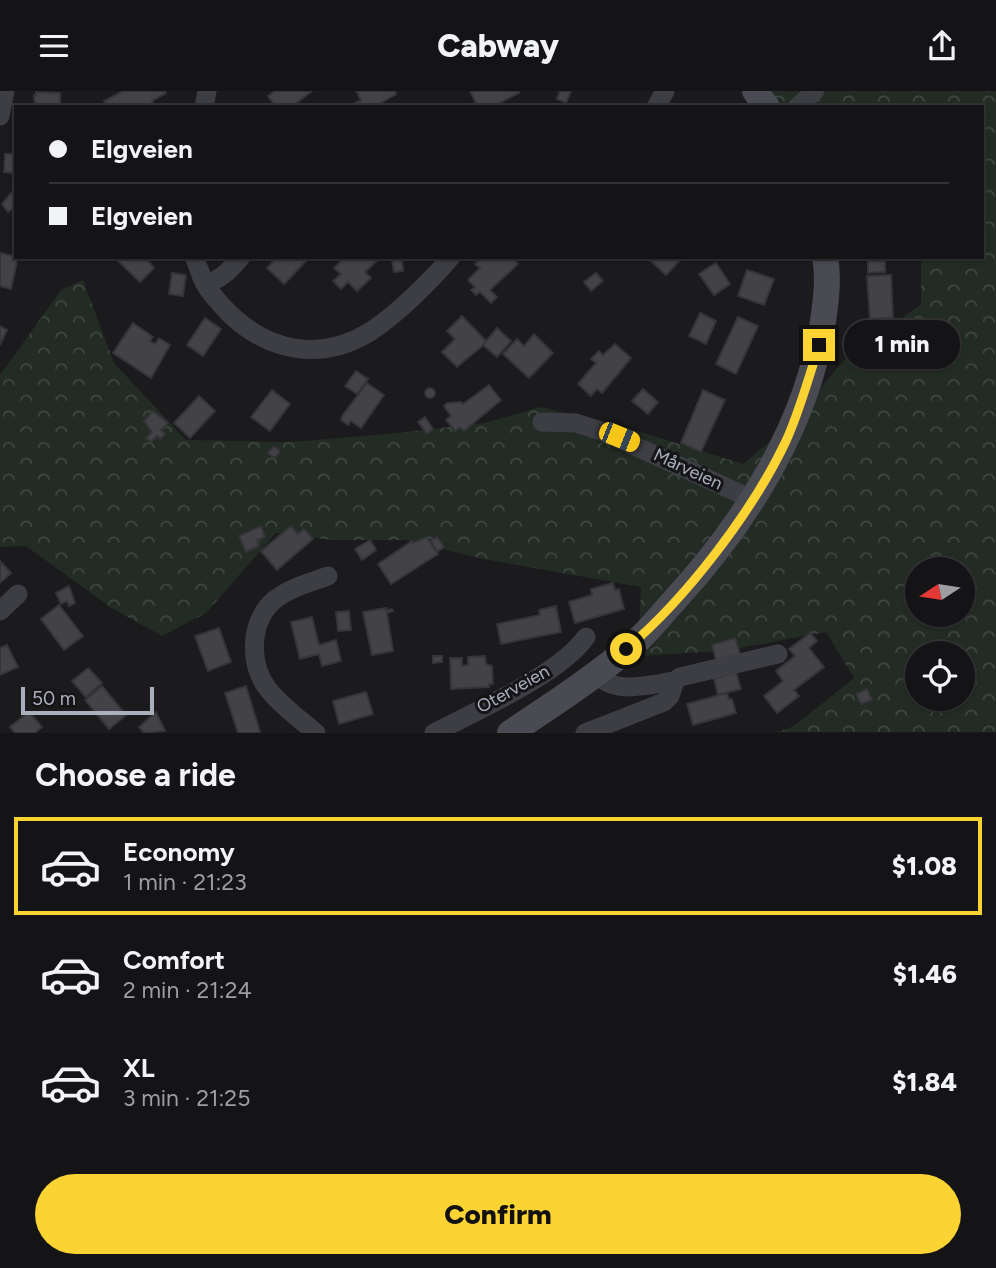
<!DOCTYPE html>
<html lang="en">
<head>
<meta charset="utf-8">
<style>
	:root { --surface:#141416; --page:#212123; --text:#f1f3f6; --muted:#9d9ea1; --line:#333335; --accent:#fbd434 }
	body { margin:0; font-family:Figtree,sans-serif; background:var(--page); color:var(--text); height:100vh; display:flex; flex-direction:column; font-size:26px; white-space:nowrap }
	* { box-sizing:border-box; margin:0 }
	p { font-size:23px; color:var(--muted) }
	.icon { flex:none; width:38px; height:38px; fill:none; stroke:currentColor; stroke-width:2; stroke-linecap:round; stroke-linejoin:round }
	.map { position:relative; height:642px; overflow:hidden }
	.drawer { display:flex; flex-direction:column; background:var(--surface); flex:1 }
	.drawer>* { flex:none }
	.banner { position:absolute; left:14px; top:14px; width:970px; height:154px; border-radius:0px; box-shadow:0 2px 5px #0004,0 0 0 2px var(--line); display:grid; align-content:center; height:154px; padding:0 35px; background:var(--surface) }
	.needle { width:46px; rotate:258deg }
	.controls { position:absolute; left:905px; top:466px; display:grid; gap:14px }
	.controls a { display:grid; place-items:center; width:70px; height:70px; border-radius:50%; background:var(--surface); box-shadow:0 2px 5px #0004,0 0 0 2px var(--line); font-size:35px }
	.scale { position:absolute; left:21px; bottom:18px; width:133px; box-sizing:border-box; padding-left:7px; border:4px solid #acafbd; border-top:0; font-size:19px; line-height:24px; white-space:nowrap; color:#acafbd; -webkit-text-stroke:5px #151518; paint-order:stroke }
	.end { position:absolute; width:32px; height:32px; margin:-16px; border:9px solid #fbd434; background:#111; box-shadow:0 0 0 4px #111 }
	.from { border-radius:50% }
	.bubble { position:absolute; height:49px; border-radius:24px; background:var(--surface); box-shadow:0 2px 5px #0004,0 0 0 2px var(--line); font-size:23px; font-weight:800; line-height:49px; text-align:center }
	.car { position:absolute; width:21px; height:42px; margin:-21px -10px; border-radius:9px; box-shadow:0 0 5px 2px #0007; background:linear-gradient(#f5c518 24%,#345 0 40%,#f5c518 0 76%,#345 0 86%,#f5c518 0) }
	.banner b { display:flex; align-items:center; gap:24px; height:66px; font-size:26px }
	.banner b+b { border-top:2px solid var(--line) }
	.banner i { width:18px; height:18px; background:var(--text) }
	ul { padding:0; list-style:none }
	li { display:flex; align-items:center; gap:21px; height:98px; margin:0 14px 10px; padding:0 21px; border:4px solid transparent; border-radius:0px }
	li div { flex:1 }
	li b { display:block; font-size:26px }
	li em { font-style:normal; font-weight:800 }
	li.selected { border-color:var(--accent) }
	li>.icon { width:63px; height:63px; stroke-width:1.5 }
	h2 { padding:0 35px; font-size:32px; line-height:84px }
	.button { display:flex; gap:14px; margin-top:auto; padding:14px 35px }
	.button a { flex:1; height:80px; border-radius:42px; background:var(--accent); color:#111; font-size:28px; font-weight:800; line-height:80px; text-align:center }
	header { display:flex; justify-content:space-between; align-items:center; height:91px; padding:0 35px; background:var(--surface); font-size:32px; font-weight:800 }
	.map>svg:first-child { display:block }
	.forest { fill:url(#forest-crowns); fill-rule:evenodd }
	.building { fill:#424247; stroke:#353439; stroke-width:2 }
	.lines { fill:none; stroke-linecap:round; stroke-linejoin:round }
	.minor { stroke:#3d3d44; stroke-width:19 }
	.secondary { stroke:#494a52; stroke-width:26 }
	.route { stroke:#fbd434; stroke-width:9 }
	.labels { text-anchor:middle; stroke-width:6; stroke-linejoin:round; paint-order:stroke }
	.street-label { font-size:18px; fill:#acafbd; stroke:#151518 }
</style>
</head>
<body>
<header><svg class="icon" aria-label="menu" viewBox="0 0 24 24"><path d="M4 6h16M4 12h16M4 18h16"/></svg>Cabway<svg class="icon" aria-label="share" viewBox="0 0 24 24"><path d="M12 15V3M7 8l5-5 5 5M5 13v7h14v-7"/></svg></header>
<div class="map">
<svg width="996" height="642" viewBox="0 0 996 642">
	<defs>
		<pattern id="forest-crowns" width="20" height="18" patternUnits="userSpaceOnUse" patternTransform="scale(1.75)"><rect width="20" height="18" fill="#222b24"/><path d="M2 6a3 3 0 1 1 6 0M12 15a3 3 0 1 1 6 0" fill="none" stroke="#3f4742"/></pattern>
	</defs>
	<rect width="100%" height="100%" fill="#1b1a1d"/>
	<path class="forest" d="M745,0H996V641H778L794,635L854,587L826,541L724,560L638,565L641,496L483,468L406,449H332L276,442L206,522L162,545L110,516L26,455L0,456V284L61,199L83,189L114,272L186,349L292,351L396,342L484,332L541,316L641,341L743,373L789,334L846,267L921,213V166H982V16H761ZM917,478H962V523H917ZM917,562H962V607H917Z"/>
	<g class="building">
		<path d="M123,0H165L166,2L152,10L155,16H108L104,10Z"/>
		<path d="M275,0H312L291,16H276L268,5Z"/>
		<path d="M356,0H395L396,3L374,16H348L361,9Z"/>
		<path d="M470,0H519V2L492,16H478Z"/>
		<path d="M560,0H571L566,12L557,8Z"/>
		<path d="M36,1L60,2V16H35L34,4H36Z"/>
		<path d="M5,63H16V82L4,81Z"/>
		<path d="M16,96V122L12,118L8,121L2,113Z"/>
		<path d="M0,162L18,166L11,198L0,195Z"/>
		<path d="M117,166H145L154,177L140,191L116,168Z"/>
		<path d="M277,166H307L308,168L284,193L267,177Z"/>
		<path d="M345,166H381L365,181L371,187L357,200L348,191L341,198L333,190L341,183L334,177Z"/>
		<path d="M482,166H498L500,169L503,166H512L518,173L490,199L497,206L491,212L480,201L476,204L471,199L475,196L468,189L480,177L475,173Z"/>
		<path d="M651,166H683L666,184L649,168Z"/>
		<path d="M402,168L403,180L394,181L392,169Z"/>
		<path d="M868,170H885V181L868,182Z"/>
		<path d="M716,172L730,193L714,204L699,183Z"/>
		<path d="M747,179L774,188L764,214L738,205Z"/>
		<path d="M172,182L186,184L183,205L169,203Z"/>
		<path d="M596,182L603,190L591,200L584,191Z"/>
		<path d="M891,184L893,227L870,228L867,185Z"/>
		<path d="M700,222L716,230L706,253L689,245Z"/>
		<path d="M462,225L487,251L457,276L442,261L455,248L447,240Z"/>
		<path d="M738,226L758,235L736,283L716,273Z"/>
		<path d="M205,227L221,238L203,265L187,254Z"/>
		<path d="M133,232L153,246L150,250L155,253L159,247L170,254L151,287L113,262Z"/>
		<path d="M0,235L7,239L0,254Z"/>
		<path d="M497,237L511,250L497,266L483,254Z"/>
		<path d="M534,243L553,262L529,287L503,263L517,248L524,255Z"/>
		<path d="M615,253L631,267L602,302L597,298L591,305L578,293L596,272L591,268L599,260L603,264Z"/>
		<path d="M356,280L368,288L357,303L345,295Z"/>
		<path d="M367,292L384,304L361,337L351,330L348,334L341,329L343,324Z"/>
		<path d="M489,294L501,309L464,340L460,336L455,340L446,329L451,325L444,315L447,312L461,311L463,313Z"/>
		<circle cx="430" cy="302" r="5"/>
		<path d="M643,298L658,311L648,323L632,310Z"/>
		<path d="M272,299L290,313L270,340L251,326Z"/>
		<path d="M703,299L725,309L701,361L681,352Z"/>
		<path d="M199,305L215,320L190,347L174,332Z"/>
		<path d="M153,320L168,332L161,339L165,343L160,348L157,345L151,351L146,347L152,341L144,330Z"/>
		<path d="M425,326L433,338L427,343L418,331Z"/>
		<path d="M274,355L280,360L275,367L268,362Z"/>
		<path d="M261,435L265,446L257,449L259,455L246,461L239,445Z"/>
		<path d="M291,435L298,443L304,438L313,448L277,479L261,460Z"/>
		<path d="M427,446L438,463L391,493L378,473L412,450L413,452Z"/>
		<path d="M437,446L444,456L437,461L431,450Z"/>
		<path d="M370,449L376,459L362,469L355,458Z"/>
		<path d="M0,470L11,482L0,492Z"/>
		<path d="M613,492L615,499L619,498L624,518L575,532L569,511L592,504L591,498Z"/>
		<path d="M69,495L75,512L69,515L67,510L61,513L56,502Z"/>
		<path d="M59,514L83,545L64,559L41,528Z"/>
		<path d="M556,515L561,541L501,553L497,533L540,524L539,519Z"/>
		<path d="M386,517V519L392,518L393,520L387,522L393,560L372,564L363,521Z"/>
		<path d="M349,520L351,539L338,540L336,521Z"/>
		<path d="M312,526L319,554L336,549L341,570L322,575L319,563L300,568L291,531Z"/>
		<path d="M219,537L231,571L208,580L195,545Z"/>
		<path d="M810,542L817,550L809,557L824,576L794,599L799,605L777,622L764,605L783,590L776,580L795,565L789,558Z"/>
		<path d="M735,547L741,566L717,573L712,554Z"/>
		<path d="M7,554L18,576L0,584V557Z"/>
		<path d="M433,565H442V571L433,572Z"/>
		<path d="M485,565L486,573L492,575L493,593H489V596L451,598L450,567H462V575L468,574V566Z"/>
		<path d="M88,577L102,592L86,606L72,590Z"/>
		<path d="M736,581L741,598L718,604L714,588Z"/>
		<path d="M102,595L126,624L109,638L85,609Z"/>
		<path d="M246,595L260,641L259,642H238L225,602Z"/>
		<path d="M867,598L872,609L861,613L856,603Z"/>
		<path d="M366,601L373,623L339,633L333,610Z"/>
		<path d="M727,602L729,608H732L736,622L693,634L687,613Z"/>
		<path d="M29,621L42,636L35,642H15L10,636Z"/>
		<path d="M156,621L165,640L144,642L139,636Z"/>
	</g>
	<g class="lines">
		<g class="minor">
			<path d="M204,16L207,0"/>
			<path d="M656,16L665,0"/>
			<path d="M797,16L815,0"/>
			<path d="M0,25L5,0"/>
			<path d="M194,166C198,174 200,183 204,191C210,203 222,215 231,224C270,261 321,270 368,242C394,226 431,190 451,166"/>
			<path d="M205,193C221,189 231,178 241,166"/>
			<path d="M542,331L576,332L604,341L752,408"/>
			<path d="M0,520L18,503"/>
			<path d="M597,583C614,605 651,593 675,590L680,586L778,563"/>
			<path d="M316,642C300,628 281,615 268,598C250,575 249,536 270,513C285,498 309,492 328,485"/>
			<path d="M434,642C476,620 560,583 586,546"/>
			<path d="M585,642L664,611L670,605L675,590"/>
		</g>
		<g class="secondary">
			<path d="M755,0L767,16"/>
			<path d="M510,642C555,612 600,583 639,548C651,537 661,524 672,512C744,434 807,336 823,230C826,209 829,187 825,166"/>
		</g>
	</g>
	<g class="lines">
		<path class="route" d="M626,558C685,509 753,420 786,350C800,319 809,286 819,254"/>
	</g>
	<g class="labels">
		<g class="street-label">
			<text transform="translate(688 378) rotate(25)" y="6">Mårveien</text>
			<text transform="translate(513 598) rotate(-29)" y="6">Oterveien</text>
		</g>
	</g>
</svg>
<div class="controls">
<a><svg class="needle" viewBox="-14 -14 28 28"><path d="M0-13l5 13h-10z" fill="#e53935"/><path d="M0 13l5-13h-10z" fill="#9d9ea1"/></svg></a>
<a><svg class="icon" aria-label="locate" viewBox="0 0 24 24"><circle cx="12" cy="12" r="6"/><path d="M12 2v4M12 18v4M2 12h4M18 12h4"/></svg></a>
</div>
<div class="scale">50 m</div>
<i class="end from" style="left:626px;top:558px"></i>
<i class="end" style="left:819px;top:254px"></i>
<div class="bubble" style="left:844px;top:229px;width:116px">1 min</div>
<i class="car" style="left:619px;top:346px;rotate:112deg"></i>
<div class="banner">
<b><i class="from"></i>Elgveien</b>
<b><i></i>Elgveien</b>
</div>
</div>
<section class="drawer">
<h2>Choose a ride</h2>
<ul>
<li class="selected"><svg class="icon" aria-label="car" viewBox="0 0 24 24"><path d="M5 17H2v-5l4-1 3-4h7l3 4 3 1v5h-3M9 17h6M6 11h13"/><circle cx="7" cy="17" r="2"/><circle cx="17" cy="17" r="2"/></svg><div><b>Economy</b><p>1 min · 21:23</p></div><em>$1.08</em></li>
<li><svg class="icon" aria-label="car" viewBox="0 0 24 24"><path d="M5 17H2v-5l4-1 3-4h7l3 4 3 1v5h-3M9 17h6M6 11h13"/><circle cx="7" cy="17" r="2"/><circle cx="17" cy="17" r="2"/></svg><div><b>Comfort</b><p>2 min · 21:24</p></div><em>$1.46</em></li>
<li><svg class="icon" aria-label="car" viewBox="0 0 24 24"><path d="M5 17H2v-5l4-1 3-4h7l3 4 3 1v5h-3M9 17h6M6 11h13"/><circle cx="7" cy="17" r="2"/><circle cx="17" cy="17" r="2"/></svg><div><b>XL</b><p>3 min · 21:25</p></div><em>$1.84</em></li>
</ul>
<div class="button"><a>Confirm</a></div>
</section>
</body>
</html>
